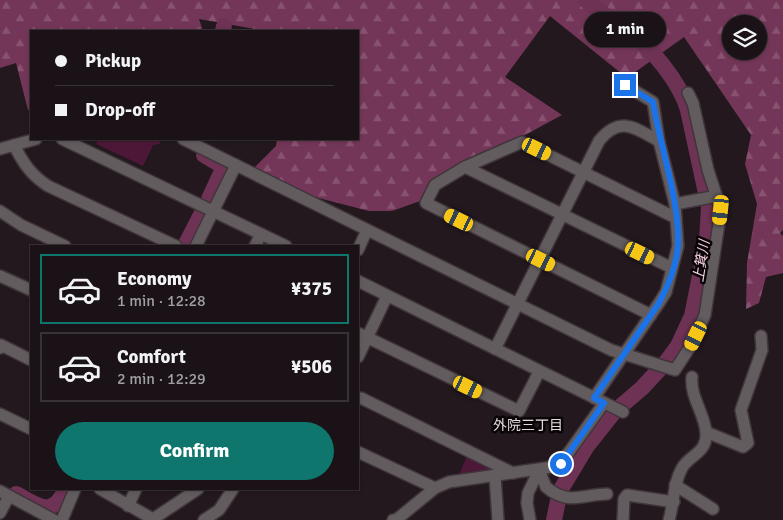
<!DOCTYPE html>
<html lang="en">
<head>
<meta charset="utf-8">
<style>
	:root { --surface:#1a1216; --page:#231b1f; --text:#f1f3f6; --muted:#9f9ea1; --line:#383235; --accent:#0f766e }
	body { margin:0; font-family:Signika,"Noto Sans JP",sans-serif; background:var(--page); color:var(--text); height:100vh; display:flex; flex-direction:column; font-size:19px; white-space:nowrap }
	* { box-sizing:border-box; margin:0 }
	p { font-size:16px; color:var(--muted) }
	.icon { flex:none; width:28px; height:28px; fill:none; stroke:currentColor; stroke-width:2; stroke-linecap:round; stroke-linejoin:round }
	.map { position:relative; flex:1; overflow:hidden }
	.panel { position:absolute; left:30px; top:245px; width:329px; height:245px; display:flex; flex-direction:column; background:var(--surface); border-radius:0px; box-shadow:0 1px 4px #0004,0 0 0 1px var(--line) }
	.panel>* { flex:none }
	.top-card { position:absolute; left:30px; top:30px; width:329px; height:110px; border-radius:0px; box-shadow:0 1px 4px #0004,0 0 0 1px var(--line); display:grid; align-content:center; height:110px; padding:0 25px; background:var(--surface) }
	.controls { position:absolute; left:722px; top:15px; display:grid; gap:10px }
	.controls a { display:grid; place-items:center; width:45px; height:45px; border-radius:50%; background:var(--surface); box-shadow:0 1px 4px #0004,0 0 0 1px var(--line); font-size:25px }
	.end { position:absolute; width:22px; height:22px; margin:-11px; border:6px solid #1a73e8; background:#fff; box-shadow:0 0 0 2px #fff }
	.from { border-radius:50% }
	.bubble { position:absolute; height:35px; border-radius:18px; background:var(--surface); box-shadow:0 1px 4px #0004,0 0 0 1px var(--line); font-size:16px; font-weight:700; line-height:35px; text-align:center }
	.car { position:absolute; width:15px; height:30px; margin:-15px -8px; border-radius:6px; box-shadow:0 0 4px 1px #0007; background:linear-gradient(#f5c518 24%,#345 0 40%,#f5c518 0 76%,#345 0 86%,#f5c518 0) }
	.top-card b { display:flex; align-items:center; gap:18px; height:48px; font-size:19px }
	.top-card b+b { border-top:1px solid var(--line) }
	.top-card i { width:12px; height:12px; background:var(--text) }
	ul { padding:9px 0 0; list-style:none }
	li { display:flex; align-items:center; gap:15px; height:70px; margin:0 10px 8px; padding:0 15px; border:2px solid var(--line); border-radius:0px }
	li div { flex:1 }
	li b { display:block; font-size:19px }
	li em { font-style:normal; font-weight:700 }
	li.active { border-color:var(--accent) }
	li>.icon { width:45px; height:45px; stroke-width:1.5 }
	.cta { display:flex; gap:10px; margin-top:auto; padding:10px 25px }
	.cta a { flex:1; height:58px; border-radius:30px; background:var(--accent); color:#fff; font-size:20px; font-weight:700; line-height:58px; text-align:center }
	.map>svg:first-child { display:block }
	.forest { fill:url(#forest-firs); fill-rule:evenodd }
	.park { fill:#4d1837 }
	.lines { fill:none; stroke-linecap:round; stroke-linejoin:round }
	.river { stroke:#6e3254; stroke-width:16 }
	.minor-casing { stroke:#3f353a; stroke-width:14 }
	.minor { stroke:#625c5f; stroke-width:11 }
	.route { stroke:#1a73e8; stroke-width:6 }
	.labels { text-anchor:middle; stroke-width:5; stroke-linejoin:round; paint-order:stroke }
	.water-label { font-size:14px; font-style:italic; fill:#fcd4e8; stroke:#090507 }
	.neighbourhood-label { font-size:14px; fill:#e6d9df; stroke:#090507 }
</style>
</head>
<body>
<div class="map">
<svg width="783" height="520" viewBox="0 0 783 520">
	<defs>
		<pattern id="forest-firs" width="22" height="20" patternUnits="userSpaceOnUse" patternTransform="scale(1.25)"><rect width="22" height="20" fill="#733658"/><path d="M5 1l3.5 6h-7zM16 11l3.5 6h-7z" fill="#875370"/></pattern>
	</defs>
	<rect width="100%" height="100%" fill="#22181d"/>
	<path class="forest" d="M0,0H783V230L780,233L783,236V273L766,277L759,303L746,309L747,263L757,204L745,164L751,135L684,37L627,78L550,16L505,77L562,115L453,174L423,200L392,211H369L303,194L253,169L276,146L277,139H358V31H256L255,29L199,19L203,31H31V109L28,110L16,63L0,68ZM731,24H759V51H731Z"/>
	<g class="park">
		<path d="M106,139H159L160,144L153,145L143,166L96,144L98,140Z"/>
		<path d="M467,456L494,468L493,473L458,477Z"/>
	</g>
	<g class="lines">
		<g class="river">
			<path d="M223,31L224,26"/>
			<path d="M204,155L224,167L209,199"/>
			<path d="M185,246L203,211"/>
			<path d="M16,494C40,506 51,519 66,489"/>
			<path d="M554,520L560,491L587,446L614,412L642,388L667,361L678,346L692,316L707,240L709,207L688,110C680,82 651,47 627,30C613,19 598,13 586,0"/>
		</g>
		<defs>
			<g id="minor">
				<path d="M62,139L286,246"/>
				<path d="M183,139L611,350L675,370L690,347L705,315L721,210L708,170L693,103L688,93"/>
				<path d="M14,145C23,163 31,175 48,186L176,246"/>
				<path d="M0,149L36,139"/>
				<path d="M465,167L672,268"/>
				<path d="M675,204L717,196"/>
				<path d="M0,211L21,225L65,246"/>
				<path d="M196,246L236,165"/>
				<path d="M255,246L261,234"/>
				<path d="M358,250L367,230"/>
				<path d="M0,276L31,290"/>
				<path d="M358,281L623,412"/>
				<path d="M651,315L426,203L435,185L465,167L522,142L676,218"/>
				<path d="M358,333L519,411L539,372"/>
				<path d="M0,348L1,345L31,360"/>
				<path d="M495,349L599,141C620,115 635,128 659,141"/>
				<path d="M358,357L387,296"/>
				<path d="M594,398L659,303L666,292L678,246L675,204L659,141L653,102L625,85"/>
				<path d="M358,399L361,398L513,473"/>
				<path d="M0,414L31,429"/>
				<path d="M706,432L743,447L748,443L741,410L762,350L761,336"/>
				<path d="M358,452L435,488"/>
				<path d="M539,470L546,487C568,506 584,494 607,494"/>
				<path d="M495,476L498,520"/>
				<path d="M675,485L713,509"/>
				<path d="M100,489L153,519L198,489"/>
				<path d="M0,491L54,520"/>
				<path d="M128,506L136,489"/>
				<path d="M0,513L9,496"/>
				<path d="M62,520L75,489"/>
				<path d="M204,520L219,510L233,489"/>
				<path d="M393,520H396L435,488L449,482L559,466L604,403"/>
				<path d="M530,520L527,503L528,493L539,470"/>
				<path d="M623,520L624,499L627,495L674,502"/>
				<path d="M669,520C674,503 673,484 682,468C689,455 708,453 706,432C704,412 690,397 692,377"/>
			</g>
		</defs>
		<use href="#minor" class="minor-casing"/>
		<use href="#minor" class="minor"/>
	</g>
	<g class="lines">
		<path class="route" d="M561,464L604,403L594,398L659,303C668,287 677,264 678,245C680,201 660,147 653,102L625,85"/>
	</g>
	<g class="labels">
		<g class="water-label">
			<text transform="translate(701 261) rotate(-81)" y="5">上箕川</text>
		</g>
		<g class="neighbourhood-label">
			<text x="528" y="430">外院三丁目</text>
		</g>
	</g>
</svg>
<div class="controls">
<a><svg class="icon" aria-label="layers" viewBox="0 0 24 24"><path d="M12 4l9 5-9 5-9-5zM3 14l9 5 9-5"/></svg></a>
</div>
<i class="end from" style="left:561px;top:464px"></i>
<i class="end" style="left:625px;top:85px"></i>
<div class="bubble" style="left:584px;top:12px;width:82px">1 min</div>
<i class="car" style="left:537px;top:149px;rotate:116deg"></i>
<i class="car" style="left:721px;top:210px;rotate:186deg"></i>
<i class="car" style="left:459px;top:220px;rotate:296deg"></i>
<i class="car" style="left:640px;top:253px;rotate:116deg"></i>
<i class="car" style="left:541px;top:260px;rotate:116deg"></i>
<i class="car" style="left:696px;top:336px;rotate:206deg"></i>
<i class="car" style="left:468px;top:387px;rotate:116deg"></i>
<div class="top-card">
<b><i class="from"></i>Pickup</b>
<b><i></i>Drop-off</b>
</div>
<section class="panel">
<ul>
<li class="active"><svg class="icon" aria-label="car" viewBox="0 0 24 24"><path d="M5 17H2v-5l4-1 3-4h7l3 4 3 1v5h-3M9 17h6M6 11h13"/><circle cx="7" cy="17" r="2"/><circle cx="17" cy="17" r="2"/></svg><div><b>Economy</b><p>1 min · 12:28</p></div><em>¥375</em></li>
<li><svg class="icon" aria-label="car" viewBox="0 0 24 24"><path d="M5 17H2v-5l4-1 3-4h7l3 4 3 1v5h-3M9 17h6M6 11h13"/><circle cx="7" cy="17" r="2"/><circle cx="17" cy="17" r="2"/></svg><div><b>Comfort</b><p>2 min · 12:29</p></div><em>¥506</em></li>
</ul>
<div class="cta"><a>Confirm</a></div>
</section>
</div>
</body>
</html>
